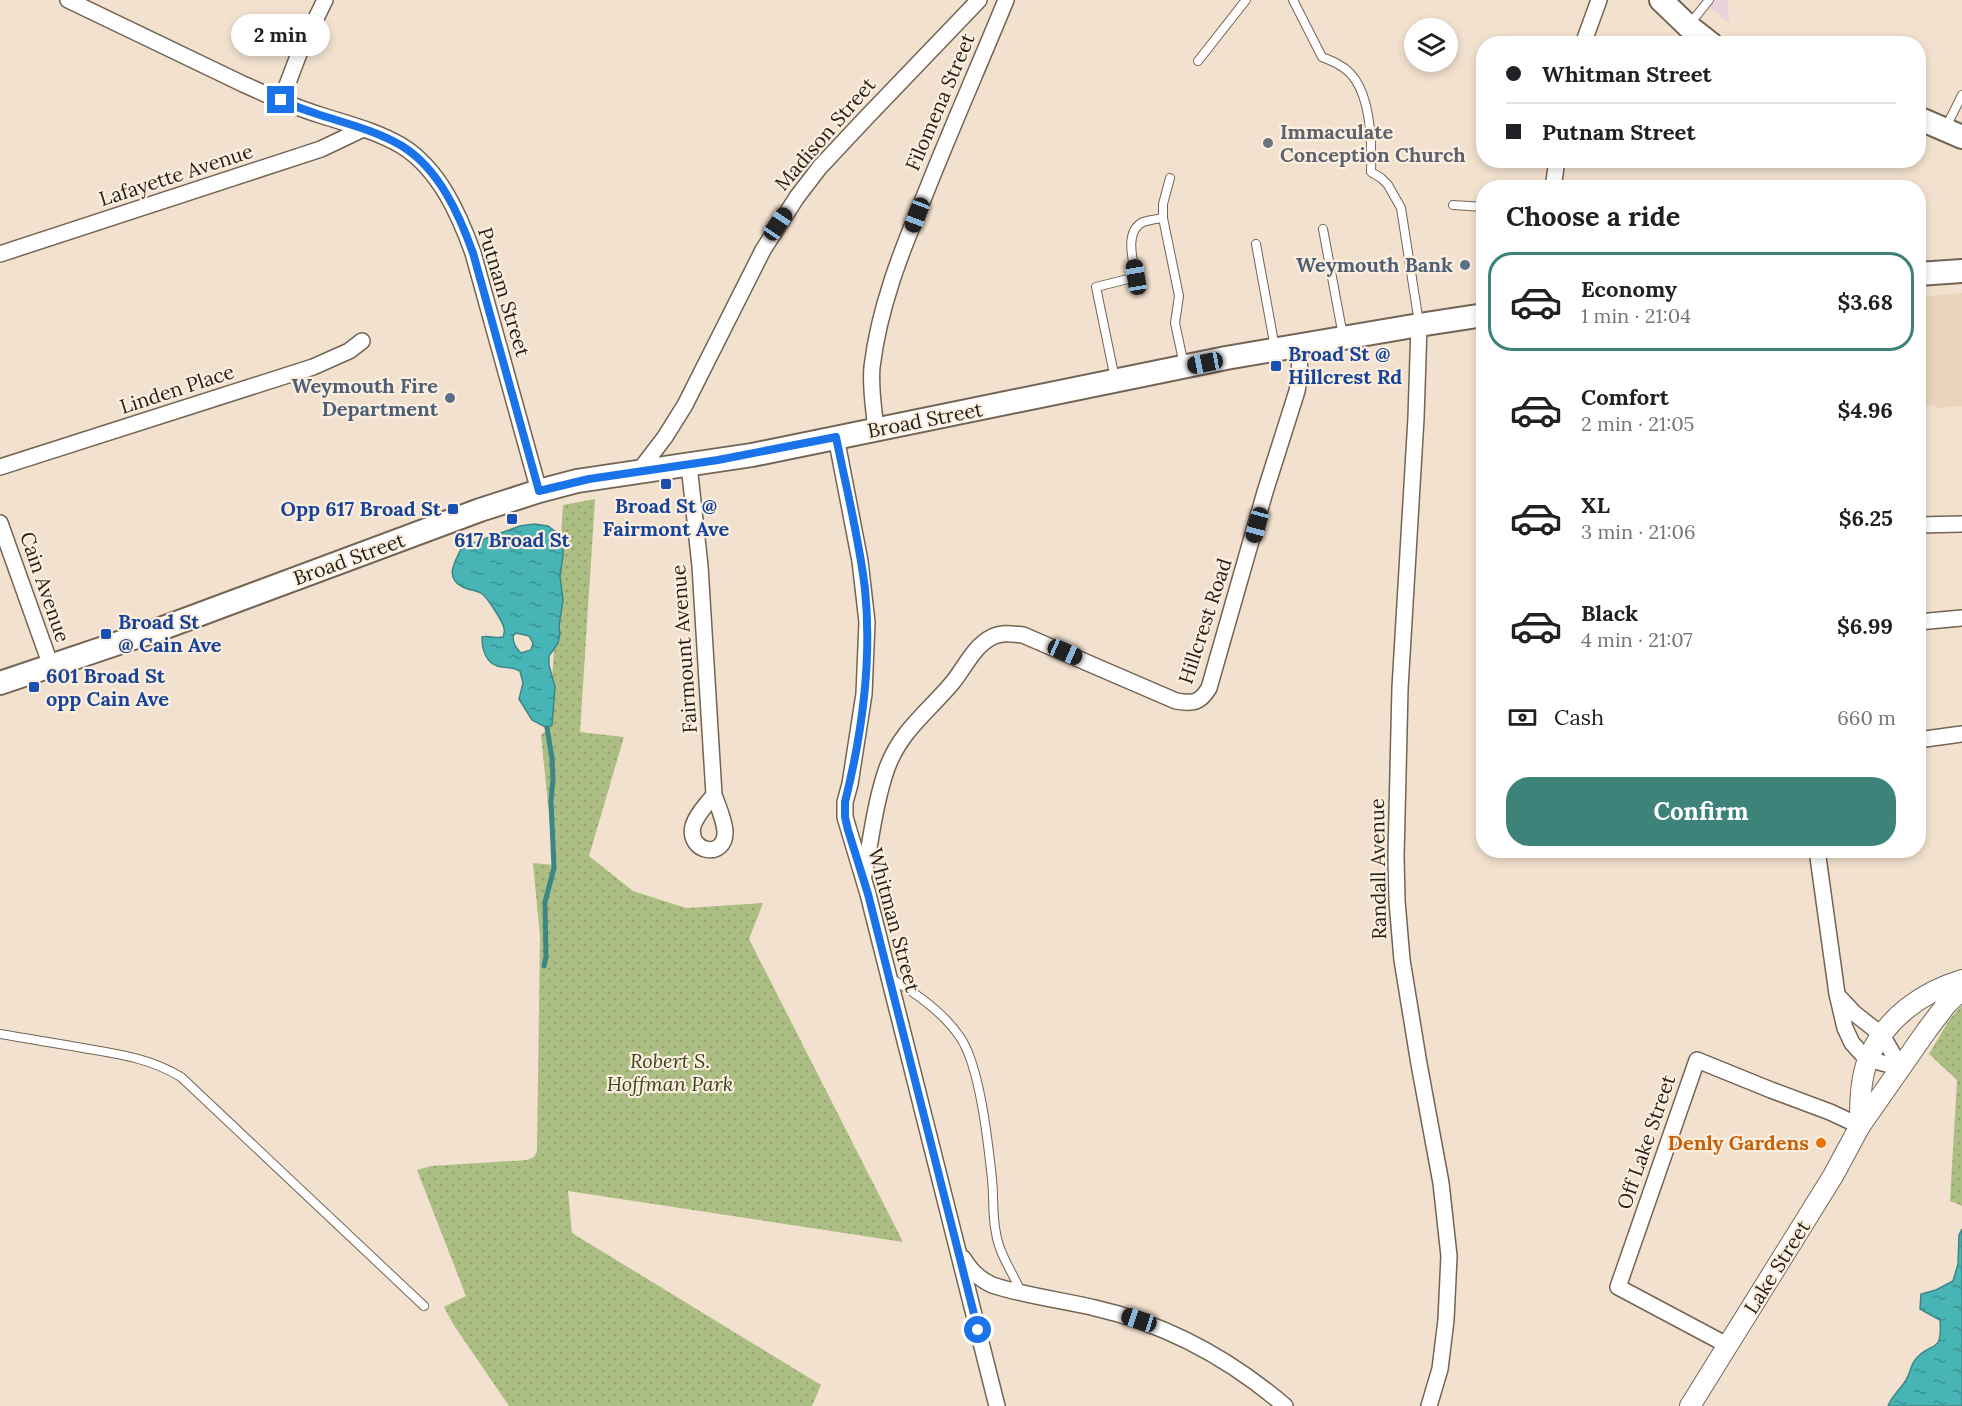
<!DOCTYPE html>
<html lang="en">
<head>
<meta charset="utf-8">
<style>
	:root { --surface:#fff; --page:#f2f2f2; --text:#202124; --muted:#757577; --line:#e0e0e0; --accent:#3e837a }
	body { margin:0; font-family:Lora,serif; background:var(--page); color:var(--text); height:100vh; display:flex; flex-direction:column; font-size:22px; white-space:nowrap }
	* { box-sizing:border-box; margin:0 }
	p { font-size:20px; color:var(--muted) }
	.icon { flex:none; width:33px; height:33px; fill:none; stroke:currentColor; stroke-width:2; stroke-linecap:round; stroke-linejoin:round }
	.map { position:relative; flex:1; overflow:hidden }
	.sheet { position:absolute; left:1476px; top:180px; width:450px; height:678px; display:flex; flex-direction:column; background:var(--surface); border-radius:24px; box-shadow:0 3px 9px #0003 }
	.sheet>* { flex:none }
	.top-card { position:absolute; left:1476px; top:36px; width:450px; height:132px; border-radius:24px; box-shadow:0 3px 9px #0003; display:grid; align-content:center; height:132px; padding:0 30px; background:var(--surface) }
	.controls { position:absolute; left:1404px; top:18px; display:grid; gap:12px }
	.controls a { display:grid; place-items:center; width:54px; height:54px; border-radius:50%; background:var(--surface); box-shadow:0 3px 9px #0003; font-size:30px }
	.end { position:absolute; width:27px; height:27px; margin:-14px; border:8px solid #1a73e8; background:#fff; box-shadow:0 0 0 3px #fff }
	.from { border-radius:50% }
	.bubble { position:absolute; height:42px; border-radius:21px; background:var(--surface); box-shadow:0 3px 9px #0003; font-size:20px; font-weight:800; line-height:42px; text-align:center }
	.car { position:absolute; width:18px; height:36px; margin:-18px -9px; border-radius:8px; box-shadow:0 0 4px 2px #0007; background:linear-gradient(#222 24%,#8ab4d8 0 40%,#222 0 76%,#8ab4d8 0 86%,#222 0) }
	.top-card b { display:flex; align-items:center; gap:21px; height:57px; font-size:22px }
	.top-card b+b { border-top:2px solid var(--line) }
	.top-card i { width:15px; height:15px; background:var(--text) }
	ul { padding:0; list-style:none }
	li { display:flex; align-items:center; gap:18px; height:99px; margin:0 12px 9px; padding:0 18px; border:3px solid transparent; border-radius:24px }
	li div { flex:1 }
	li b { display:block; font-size:22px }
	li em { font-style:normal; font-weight:800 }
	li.current { border-color:var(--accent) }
	li>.icon { width:54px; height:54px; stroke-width:1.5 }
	h2 { padding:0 30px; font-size:27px; line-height:72px }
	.pay { display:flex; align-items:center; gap:15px; height:66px; padding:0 30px; font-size:22px }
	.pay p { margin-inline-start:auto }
	.cta { display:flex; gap:12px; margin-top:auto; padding:12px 30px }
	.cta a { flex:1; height:69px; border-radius:24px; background:var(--accent); color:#fff; font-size:24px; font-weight:800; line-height:69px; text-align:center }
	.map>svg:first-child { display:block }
	.built { fill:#ead4bb }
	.education { fill:#ecd2da }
	.park { fill:url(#park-dots) }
	.water { fill:url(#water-ripples); stroke:#3c8786; stroke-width:1.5; fill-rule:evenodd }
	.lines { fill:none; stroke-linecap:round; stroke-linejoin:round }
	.stream { stroke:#3c8786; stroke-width:5 }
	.service-casing { stroke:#736453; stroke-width:10 }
	.minor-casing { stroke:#736453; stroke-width:18 }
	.tertiary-casing { stroke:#736453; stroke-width:22 }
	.secondary-casing { stroke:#736453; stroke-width:26 }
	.service { stroke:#fff; stroke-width:8 }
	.minor { stroke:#fff; stroke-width:15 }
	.tertiary { stroke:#fff; stroke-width:20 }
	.secondary { stroke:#fff; stroke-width:22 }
	.route { stroke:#1a73e8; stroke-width:8 }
	.worship-dot { fill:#6b7280; stroke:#fcefdf; stroke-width:2 }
	.service-dot { fill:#5c6f8a; stroke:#fcefdf; stroke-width:2 }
	.transit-dot { fill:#1a4fb4; stroke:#fcefdf; stroke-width:2 }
	.food-dot { fill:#e8710a; stroke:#fcefdf; stroke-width:2 }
	.labels { text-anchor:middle; stroke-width:4.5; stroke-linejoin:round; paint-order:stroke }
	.street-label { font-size:20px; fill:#241e17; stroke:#fcefdf }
	.worship-label { font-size:20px; font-weight:bold; fill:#5b616d; stroke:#fcefdf; text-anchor:start }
	.service-label { font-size:20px; font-weight:bold; fill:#4e5e75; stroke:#fcefdf; text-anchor:end }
	.transit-label { font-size:20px; font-weight:bold; fill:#164399; stroke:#fcefdf; text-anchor:start }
	.park-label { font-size:20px; font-style:italic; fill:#39431d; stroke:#fcefdf }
	.food-label { font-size:20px; font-weight:bold; fill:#c56008; stroke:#fcefdf; text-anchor:end }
</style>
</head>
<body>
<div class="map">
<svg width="1962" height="1406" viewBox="0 0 1962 1406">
	<defs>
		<pattern id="park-dots" width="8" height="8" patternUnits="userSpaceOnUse" patternTransform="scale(1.5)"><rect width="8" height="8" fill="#acbe83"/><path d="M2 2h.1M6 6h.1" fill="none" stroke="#94a370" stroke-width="1.8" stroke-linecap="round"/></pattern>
		<pattern id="water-ripples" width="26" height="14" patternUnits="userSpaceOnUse" patternTransform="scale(1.5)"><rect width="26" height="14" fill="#47b4b6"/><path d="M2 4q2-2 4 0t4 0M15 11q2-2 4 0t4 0" fill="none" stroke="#3b9293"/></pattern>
	</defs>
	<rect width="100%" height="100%" fill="#f2e1ce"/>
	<path class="built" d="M1962,293V406L1936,408L1933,405L1919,406V297Z"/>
	<path class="education" d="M1700,0H1728L1729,23Z"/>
	<g class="park">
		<path d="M595,499L580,732L624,737L589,856L633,891L686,908L763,903L749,939L903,1242L568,1191L572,1233L821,1385L812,1406H509L453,1324L444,1307L466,1296L417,1170L431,1166L527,1160L534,1157L537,1151L540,937L533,863L554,865L541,735L549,728L563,505Z"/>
		<path d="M1962,1005V1206L1950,1201L1957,1080L1929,1054L1949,1020Z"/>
	</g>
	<g class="water">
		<path d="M534,524L548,526L560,535L563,542V556L560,576L563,600L559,626L560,634L558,643L549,656V665L555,687L552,725L547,728L532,720L519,699L523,683L520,671C513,667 509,668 502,667C486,665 482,650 482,637C489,635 495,639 503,637C504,633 505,633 504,628C502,620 487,597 481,593C475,590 468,590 463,587C443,578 456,560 462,547L520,526ZM516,633L529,636L533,643L531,650L521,653C516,648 513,644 513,636Z"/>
		<path d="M1962,1229V1406H1888C1892,1395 1902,1388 1907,1378C1910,1373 1911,1365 1915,1360C1930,1340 1943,1356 1940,1320L1920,1309L1921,1294L1936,1290L1953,1281L1958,1264L1959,1235Z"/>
	</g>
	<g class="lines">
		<path class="stream" d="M544,966L546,957L545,902L554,868L551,801L553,779L552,758L547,728"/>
		<defs>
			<g id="service">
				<path d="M1293,0L1322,57C1332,61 1342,65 1350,73C1371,95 1372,144 1371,172L1381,178L1388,185L1401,208L1419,323"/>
				<path d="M1689,25L1709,0"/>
				<path d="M1198,61L1246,0"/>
				<path d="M1946,127L1962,95"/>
				<path d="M1170,178L1163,204V218L1179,296L1175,323L1184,365"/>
				<path d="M1762,185L1777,188"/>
				<path d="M1453,205L1484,207"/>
				<path d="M1323,229L1343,336"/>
				<path d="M1256,244L1275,348"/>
				<path d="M1115,379L1096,287L1136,277C1133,261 1124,231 1143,222C1149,220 1157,219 1163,218"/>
				<path d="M890,978C916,993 943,1012 960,1037C980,1066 988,1142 992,1179C994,1197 992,1215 996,1233C999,1254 1013,1273 1021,1292"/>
				<path d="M0,1034C28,1039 55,1043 83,1048C118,1054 150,1058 181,1077L424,1306"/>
			</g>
			<g id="minor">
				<path d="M68,0L243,84L281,101"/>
				<path d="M325,0L300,51L281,101C294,106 307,111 320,115C348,124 377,131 402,146C439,169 459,214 473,253L539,491"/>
				<path d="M1583,44L1599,0"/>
				<path d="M1553,188L1557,160"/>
				<path d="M0,254L321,149L363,129"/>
				<path d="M1419,325L1416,418L1400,688L1396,857L1397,901L1402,960L1419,1064L1441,1183L1449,1256L1446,1320L1440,1369L1429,1406"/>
				<path d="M876,430C874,409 870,388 872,367C879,308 901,252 924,197C950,131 979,66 1006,0"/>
				<path d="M836,437L860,561L867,622L864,694L850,784L845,802V817L868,894L997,1406"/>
				<path d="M689,465L700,566L714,795C707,804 696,815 693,826C687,853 726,860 725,831C724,819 718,806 714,795"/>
				<path d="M0,467L313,367L349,351L362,341"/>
				<path d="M639,471L665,437L685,405L763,250L797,197L820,167L864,120L979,0"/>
				<path d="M0,523L51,666"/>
				<path d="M1918,525L1962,524"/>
				<path d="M1918,622L1962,618"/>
				<path d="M1918,740L1962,734"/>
				<path d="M1817,850L1837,994L1845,1028L1852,1043L1861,1053L1868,1059L1901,1068"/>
				<path d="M864,875C871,840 875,802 887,768C901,730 929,711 953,682C965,667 974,646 992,637C1002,632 1012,634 1023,635L1176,701C1193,704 1200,703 1209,688L1265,492L1297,391L1300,372L1298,345"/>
				<path d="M1839,997L1854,1013L1882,1035L1901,1068"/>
				<path d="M963,1258C971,1271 978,1278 992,1285C1026,1296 1061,1300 1095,1308C1166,1324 1230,1359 1285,1406"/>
				<path d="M1727,1345L1618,1287L1697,1060L1771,1090L1830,1112L1860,1126"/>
			</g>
			<g id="tertiary">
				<path d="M1860,1126C1860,1103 1860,1078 1869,1057C1886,1018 1922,992 1962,980"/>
				<path d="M1690,1406L1833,1176L1860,1126L1927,1030L1946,1005L1962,989"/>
			</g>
			<g id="secondary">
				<path d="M1661,0L1688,26L1711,44"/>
				<path d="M1918,118L1962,137"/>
				<path d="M1918,274L1962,271"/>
				<path d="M0,683L163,628L480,510L539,491L577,481L752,455L1226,358L1419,325L1484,315"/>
			</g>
		</defs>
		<use href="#service" class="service-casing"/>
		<use href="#minor" class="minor-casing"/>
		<use href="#tertiary" class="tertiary-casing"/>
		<use href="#secondary" class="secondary-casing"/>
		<use href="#service" class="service"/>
		<use href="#minor" class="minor"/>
		<use href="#tertiary" class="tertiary"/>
		<use href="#secondary" class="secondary"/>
	</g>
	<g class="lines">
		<path class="route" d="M281,100C294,106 307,111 320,115C348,124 377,131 402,146C439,169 459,214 473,253L539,491L589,479L718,460L836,437C846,487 859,538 865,589C872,659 862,734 845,802V817L848,830L868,894L978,1330"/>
	</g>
	<circle class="worship-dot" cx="1268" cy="143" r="6"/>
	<g class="service-dot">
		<circle cx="1465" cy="265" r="6"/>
		<circle cx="450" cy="398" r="6"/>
	</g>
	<g class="transit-dot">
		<rect x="1270" y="360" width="12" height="12" rx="3"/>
		<rect x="660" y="478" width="12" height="12" rx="3"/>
		<rect x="447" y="503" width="12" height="12" rx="3"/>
		<rect x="506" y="513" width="12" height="12" rx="3"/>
		<rect x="100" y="628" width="12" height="12" rx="3"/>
		<rect x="28" y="681" width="12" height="12" rx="3"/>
	</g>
	<circle class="food-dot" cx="1821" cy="1143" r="6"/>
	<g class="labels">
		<g class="street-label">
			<text transform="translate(940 102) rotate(-67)" y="7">Filomena Street</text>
			<text transform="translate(825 134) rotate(-49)" y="7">Madison Street</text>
			<text transform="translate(176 175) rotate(-18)" y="7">Lafayette Avenue</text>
			<text transform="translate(504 292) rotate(73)" y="7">Putnam Street</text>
			<text transform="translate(177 389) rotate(-18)" y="7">Linden Place</text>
			<text transform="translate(925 420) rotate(-11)" y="7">Broad Street</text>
			<text transform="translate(349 559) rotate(-20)" y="7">Broad Street</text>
			<text transform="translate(45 587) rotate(71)" y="7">Cain Avenue</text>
			<text transform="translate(1205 621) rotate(-72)" y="7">Hillcrest Road</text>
			<text transform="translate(684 649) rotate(-94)" y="7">Fairmount Avenue</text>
			<text transform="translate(1378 869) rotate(-91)" y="7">Randall Avenue</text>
			<text transform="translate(894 920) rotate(75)" y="7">Whitman Street</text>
			<text transform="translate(1646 1142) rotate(-71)" y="7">Off Lake Street</text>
			<text transform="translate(1777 1267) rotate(-58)" y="7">Lake Street</text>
		</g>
		<g class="worship-label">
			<text x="1280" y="139">Immaculate<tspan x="1280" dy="23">Conception Church</tspan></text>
		</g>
		<g class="service-label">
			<text x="1453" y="272">Weymouth Bank</text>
			<text x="438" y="393">Weymouth Fire<tspan x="438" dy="23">Department</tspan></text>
		</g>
		<g class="transit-label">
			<text x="1288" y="361">Broad St @<tspan x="1288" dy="23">Hillcrest Rd</tspan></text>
			<text x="666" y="513" text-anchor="middle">Broad St @<tspan x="666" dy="23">Fairmont Ave</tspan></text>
			<text x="441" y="516" text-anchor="end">Opp 617 Broad St</text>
			<text x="512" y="547" text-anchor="middle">617 Broad St</text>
			<text x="118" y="629">Broad St<tspan x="118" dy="23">@ Cain Ave</tspan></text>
			<text x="46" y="683">601 Broad St<tspan x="46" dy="23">opp Cain Ave</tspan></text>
		</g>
		<g class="park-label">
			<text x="670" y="1068">Robert S.<tspan x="670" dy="23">Hoffman Park</tspan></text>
		</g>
		<g class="food-label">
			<text x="1809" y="1150">Denly Gardens</text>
		</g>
	</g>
</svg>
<div class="controls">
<a><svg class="icon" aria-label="layers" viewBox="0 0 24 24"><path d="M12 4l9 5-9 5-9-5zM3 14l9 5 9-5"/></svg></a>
</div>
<i class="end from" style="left:978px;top:1330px"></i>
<i class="end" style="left:281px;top:100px"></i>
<div class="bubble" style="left:231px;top:14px;width:99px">2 min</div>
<i class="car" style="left:917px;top:215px;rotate:201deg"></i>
<i class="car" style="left:778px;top:224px;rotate:34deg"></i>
<i class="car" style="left:1136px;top:277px;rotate:351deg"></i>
<i class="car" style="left:1205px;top:363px;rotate:259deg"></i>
<i class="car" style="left:1257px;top:525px;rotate:195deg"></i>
<i class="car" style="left:1065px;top:652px;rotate:114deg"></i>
<i class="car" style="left:1139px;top:1320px;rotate:288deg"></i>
<div class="top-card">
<b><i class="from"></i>Whitman Street</b>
<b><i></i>Putnam Street</b>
</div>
<section class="sheet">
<h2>Choose a ride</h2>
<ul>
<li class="current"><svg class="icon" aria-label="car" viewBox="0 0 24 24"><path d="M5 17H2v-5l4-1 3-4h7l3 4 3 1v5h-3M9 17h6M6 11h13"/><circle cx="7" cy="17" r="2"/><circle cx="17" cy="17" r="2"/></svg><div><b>Economy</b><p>1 min · 21:04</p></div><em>$3.68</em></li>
<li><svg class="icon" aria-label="car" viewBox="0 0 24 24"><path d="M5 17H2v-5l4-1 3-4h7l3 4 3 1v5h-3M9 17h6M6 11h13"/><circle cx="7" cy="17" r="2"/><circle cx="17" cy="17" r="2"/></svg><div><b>Comfort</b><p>2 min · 21:05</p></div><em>$4.96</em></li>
<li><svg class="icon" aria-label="car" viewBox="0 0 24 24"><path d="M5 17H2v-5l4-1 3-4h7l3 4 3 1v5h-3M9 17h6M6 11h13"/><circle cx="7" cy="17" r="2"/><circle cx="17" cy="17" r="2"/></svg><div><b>XL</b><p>3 min · 21:06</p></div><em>$6.25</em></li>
<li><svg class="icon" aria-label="car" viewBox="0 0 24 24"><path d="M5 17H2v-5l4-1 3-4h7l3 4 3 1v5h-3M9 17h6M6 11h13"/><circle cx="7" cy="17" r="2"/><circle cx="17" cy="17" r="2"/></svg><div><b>Black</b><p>4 min · 21:07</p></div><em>$6.99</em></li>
</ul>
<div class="pay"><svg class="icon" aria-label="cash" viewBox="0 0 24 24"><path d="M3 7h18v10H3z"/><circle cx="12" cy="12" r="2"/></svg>Cash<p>660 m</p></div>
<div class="cta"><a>Confirm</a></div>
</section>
</div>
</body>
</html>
